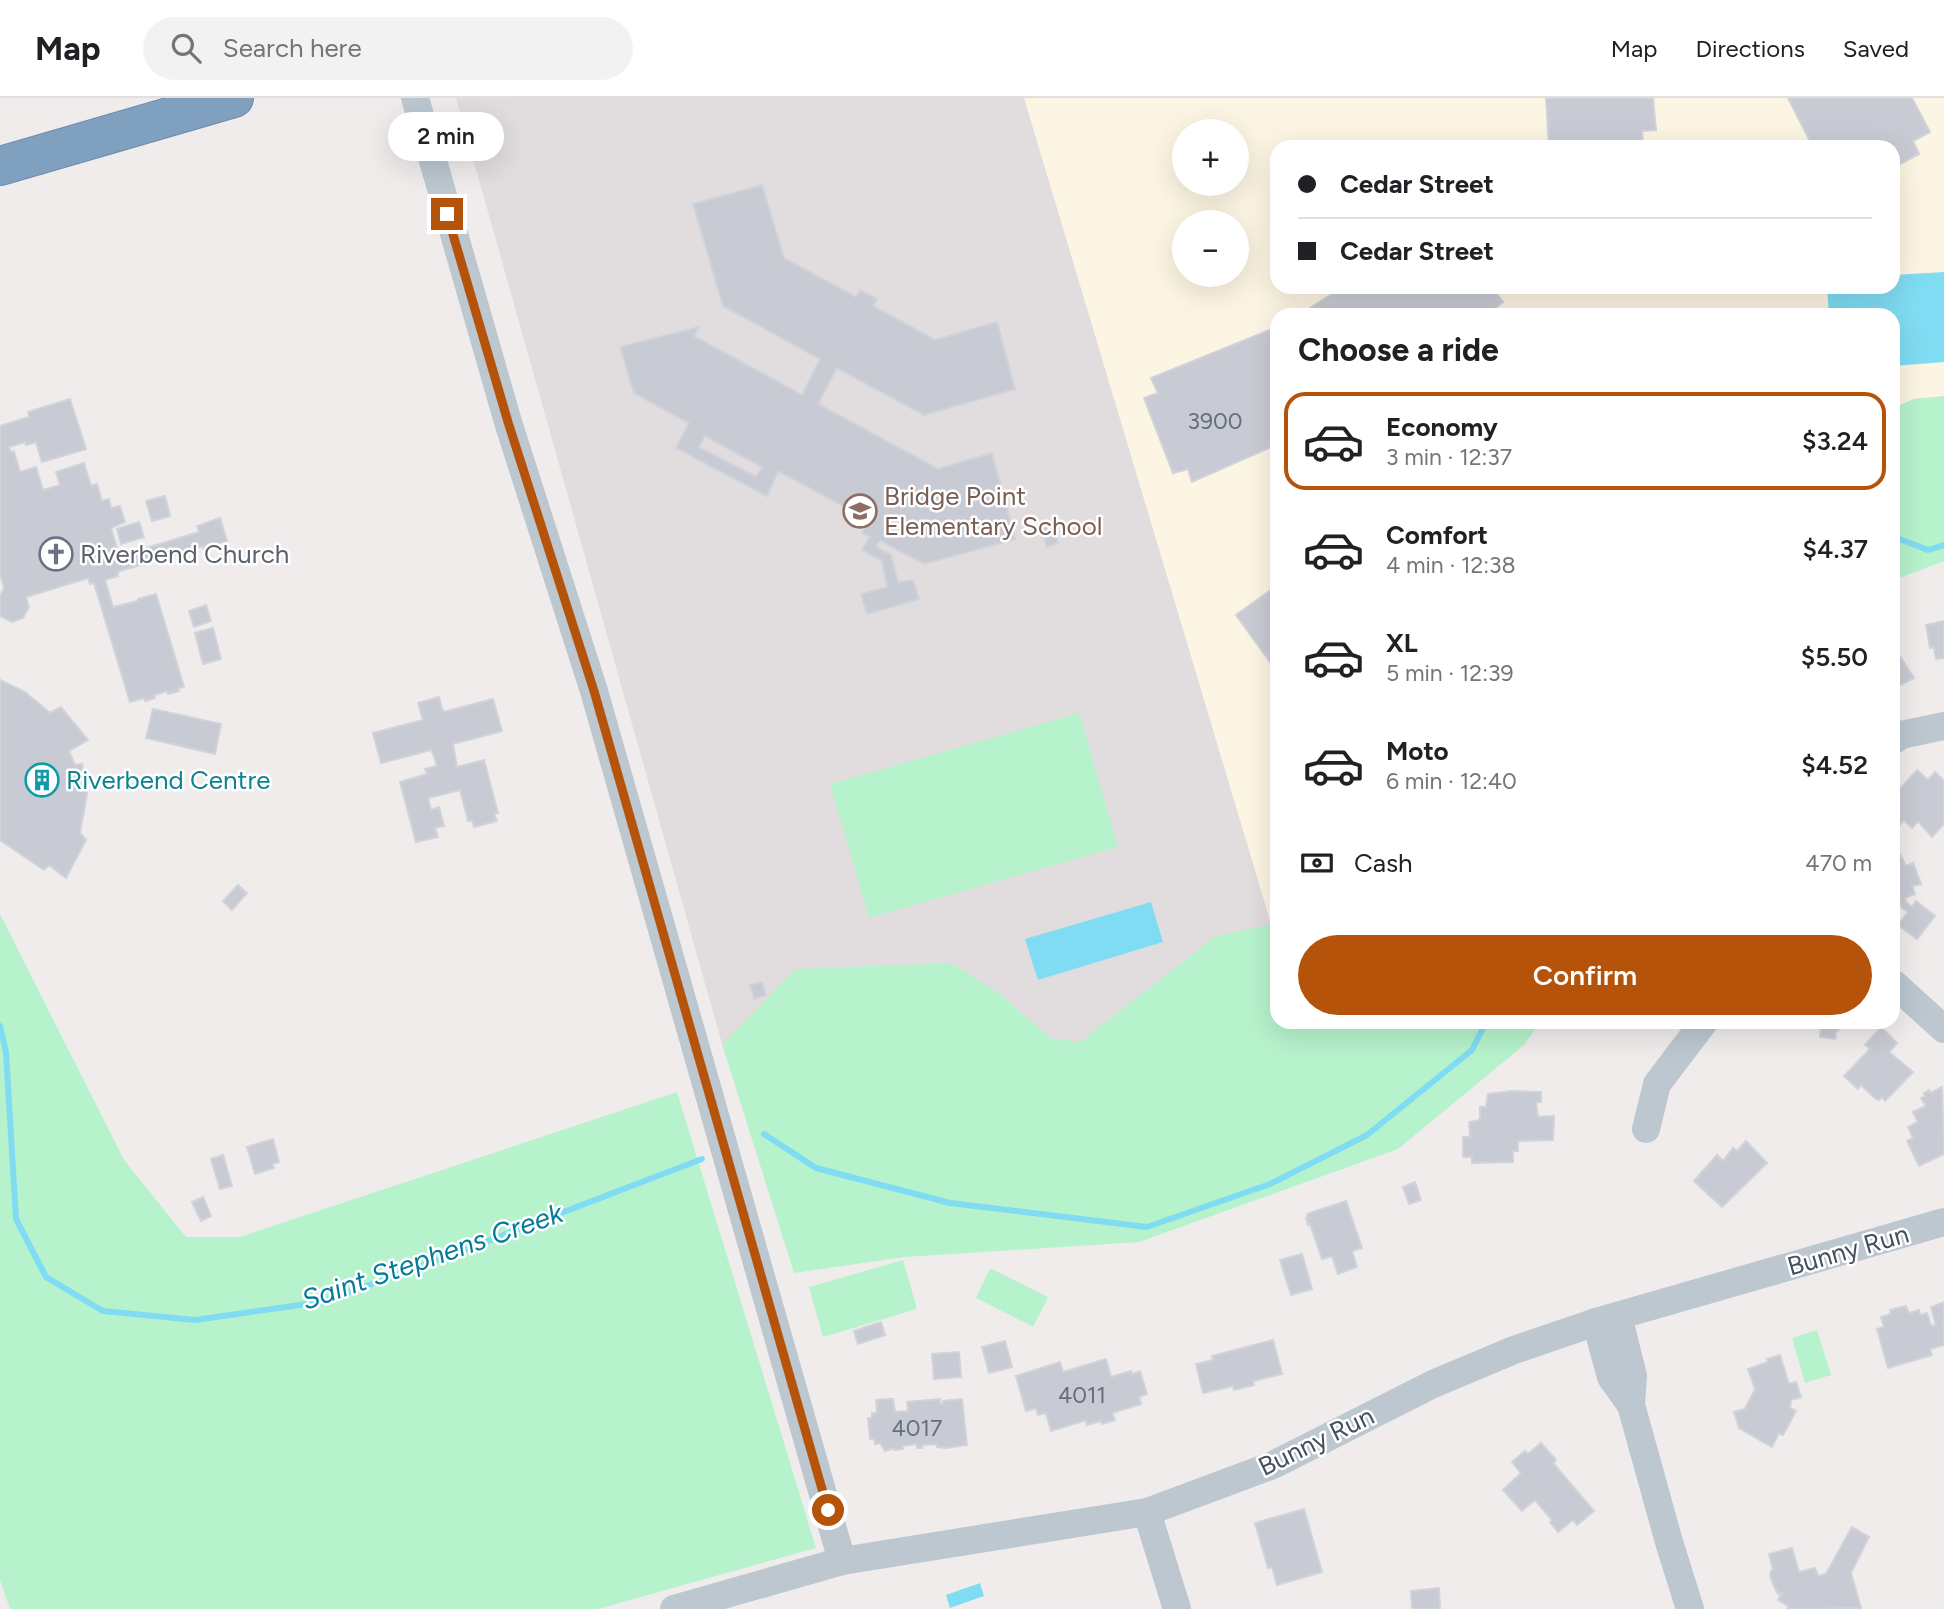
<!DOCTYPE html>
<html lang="en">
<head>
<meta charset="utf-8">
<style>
	:root { --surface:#fff; --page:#f2f2f2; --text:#202124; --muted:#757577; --line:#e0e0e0; --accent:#b45309 }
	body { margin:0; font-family:Figtree,sans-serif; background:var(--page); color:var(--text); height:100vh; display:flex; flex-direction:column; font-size:26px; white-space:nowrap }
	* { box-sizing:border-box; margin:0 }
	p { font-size:23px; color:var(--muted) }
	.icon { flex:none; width:38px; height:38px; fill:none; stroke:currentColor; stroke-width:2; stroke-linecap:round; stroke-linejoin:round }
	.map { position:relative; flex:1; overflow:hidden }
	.drawer { position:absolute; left:1270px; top:210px; width:630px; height:721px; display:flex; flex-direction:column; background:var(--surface); border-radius:21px; box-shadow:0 7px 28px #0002 }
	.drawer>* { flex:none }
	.guide { position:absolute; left:1270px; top:42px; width:630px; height:154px; border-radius:21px; box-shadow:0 7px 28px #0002; display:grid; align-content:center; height:154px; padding:0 28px; background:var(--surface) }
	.fabs { position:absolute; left:1172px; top:21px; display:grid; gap:14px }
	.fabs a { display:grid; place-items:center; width:77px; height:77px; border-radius:50%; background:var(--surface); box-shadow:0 7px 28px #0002; font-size:35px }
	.end { position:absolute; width:32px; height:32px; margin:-16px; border:9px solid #b45309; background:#fff; box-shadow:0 0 0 4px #fff }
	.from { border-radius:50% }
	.bubble { position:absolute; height:49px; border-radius:24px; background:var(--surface); box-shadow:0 7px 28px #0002; font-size:23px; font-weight:600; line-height:49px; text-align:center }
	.guide b { display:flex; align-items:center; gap:24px; height:66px; font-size:26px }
	.guide b+b { border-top:2px solid var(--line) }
	.guide i { width:18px; height:18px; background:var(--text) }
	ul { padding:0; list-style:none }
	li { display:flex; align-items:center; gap:21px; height:98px; margin:0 14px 10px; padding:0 14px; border:4px solid transparent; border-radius:21px }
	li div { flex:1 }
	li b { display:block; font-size:26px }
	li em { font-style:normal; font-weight:600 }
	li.on { border-color:var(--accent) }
	li>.icon { width:63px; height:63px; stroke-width:1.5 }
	h2 { padding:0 28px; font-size:32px; line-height:84px }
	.pay { display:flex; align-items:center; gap:18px; height:77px; padding:0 28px; font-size:26px }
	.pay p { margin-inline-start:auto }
	.primary-button { display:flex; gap:14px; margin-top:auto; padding:14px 28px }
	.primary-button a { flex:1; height:80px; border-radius:42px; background:var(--accent); color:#fff; font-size:28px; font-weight:600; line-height:80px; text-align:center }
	header { display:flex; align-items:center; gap:42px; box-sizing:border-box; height:98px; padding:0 35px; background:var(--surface); border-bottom:2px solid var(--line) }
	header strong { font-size:33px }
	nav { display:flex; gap:38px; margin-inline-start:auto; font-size:24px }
	.search { width:490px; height:63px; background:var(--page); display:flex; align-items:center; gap:18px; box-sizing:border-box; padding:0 24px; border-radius:38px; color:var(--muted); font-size:26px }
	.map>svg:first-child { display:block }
	.commercial { fill:#fdf5e3; fill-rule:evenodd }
	.education { fill:#e1ddde }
	.green { fill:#b6f2cc }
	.water { fill:#80dcf2 }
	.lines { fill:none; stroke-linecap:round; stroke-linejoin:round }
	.stream { stroke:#80dcf2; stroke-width:6 }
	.building { fill:#c8cbd3; stroke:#d0d3d9; stroke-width:2; fill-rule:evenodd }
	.highway-casing { stroke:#6b8bac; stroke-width:40 }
	.minor { stroke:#bcc7d0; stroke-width:28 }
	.highway { stroke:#80a0c0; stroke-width:38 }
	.route { stroke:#b45309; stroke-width:9 }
	.labels { text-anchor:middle; stroke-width:5; stroke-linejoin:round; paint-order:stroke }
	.number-label { font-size:23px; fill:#656f79 }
	.education-label { font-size:26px; fill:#785e54; stroke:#fff; text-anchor:start }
	.worship-label { font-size:26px; fill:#5b616d; stroke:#fff; text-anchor:start }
	.culture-label { font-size:26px; fill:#0d838f; stroke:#fff; text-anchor:start }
	.street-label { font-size:26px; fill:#44505b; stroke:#fff }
	.water-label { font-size:28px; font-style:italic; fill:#047b98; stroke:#fff }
</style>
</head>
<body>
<header>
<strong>Map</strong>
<div class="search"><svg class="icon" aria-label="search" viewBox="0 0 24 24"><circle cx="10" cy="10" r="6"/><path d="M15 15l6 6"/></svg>Search here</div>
<nav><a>Map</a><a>Directions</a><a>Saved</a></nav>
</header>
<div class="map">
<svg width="1944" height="1511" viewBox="0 0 1944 1511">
	<rect width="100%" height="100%" fill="#f0ecec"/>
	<path class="commercial" d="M1024,0H1944V298L1914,301L1894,310V217H1278V825L1271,826ZM1185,33H1237V86H1185ZM1278,49H1894V189H1278ZM1185,124H1237V177H1185Z"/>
	<path class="education" d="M456,0H1024L1271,826L1080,944L722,946Z"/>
	<g class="green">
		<path d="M1944,298V463L1894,482V310L1914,301Z"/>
		<path d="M1079,615L1118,749L869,820L830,686Z"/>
		<path d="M0,816L124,1062L186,1139H240L677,994L816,1450L598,1511H10L0,1482Z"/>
		<path d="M1277,825L1278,924H1540L1524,947L1398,1051L1139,1144L905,1159L794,1175L722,946L796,871L951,865L999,895L1050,940L1080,944L1216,838Z"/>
		<path d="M903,1162L917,1211L823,1239L809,1189Z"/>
		<path d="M990,1170L1048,1199L1033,1229L976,1200Z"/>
		<path d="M1817,1232L1831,1277L1805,1285L1792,1240Z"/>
	</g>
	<g class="water">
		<path d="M1944,174V264L1894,268V217H1829L1827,189H1894V177Z"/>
		<path d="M1151,804L1163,844L1038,882L1025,841Z"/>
		<path d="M980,1485L984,1498L950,1510L946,1497Z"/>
	</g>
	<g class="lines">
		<g class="stream">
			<path d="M1894,439L1928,452L1944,447"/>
			<path d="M0,928L6,954L16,1121L46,1179L103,1213L195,1222L321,1204L433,1164L702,1061"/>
			<path d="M764,1036L816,1070L950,1105L1147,1129L1270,1086L1367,1037L1472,952L1486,924"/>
		</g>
	</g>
	<g class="building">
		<path d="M1546,0H1653L1656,32L1642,33L1643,46L1549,49Z"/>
		<path d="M1788,0H1912L1930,34L1913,43L1919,56L1894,69V49H1813Z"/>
		<path d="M762,87L784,160L856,199L860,192L877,201L873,208L935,242L997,224L1015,291L924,317L837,270L818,306L938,371L992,355L1015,441L924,466L881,443L878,444L876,449L891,457L898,484L913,482L919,501L867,516L861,496L887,489L882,463L862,452L870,439L862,435L869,422L778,373L767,398L676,350L689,325L634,295L620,249L699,229L694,238L802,297L820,261L723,208L693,106ZM705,338L762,369L756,379L699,349Z"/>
		<path d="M1343,189H1499L1494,192L1503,204L1486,217H1299Z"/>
		<path d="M1277,229L1278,346L1192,384L1188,371L1173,375L1144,300L1158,295L1151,280Z"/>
		<path d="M70,301L86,351L42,364L36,344L26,347L25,344L9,349L11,354L14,353L20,374L36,369L43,392L60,387L56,374L84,365L91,388L97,386L102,403L109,401L111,410L120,408L125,424L111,430L117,450L110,452L113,460L199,434L197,428L220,420L227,443L203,450V448L117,474L118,478L105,482L113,509L138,503V501L156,496L184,589L178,590L179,593L168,596L167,593L154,597L155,600L145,603L144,600L130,604L94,485L90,486L88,480L26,499L29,509L23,520L12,524L0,518V499L4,490L0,476V328L29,319L28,314Z"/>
		<path d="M165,398L170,418L152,423L146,403Z"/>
		<path d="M139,424L144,439L121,446L117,431Z"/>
		<path d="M1052,427L1058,445L1047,449L1041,430Z"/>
		<path d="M1278,487V575L1236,517Z"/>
		<path d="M206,507L211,523L194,529L189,513Z"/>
		<path d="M1944,523V560L1936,561L1934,549L1930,550L1926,527Z"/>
		<path d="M213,530L221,561L203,566L195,535Z"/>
		<path d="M1894,549L1914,580L1894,590Z"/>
		<path d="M0,582L25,594L50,615L61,609L88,642L69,653L75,667L82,666L87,696L80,735L86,742L66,780L49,767L44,772L0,742Z"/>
		<path d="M439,599L443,614L493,601L502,633L453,646L457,669L484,662L498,715L494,716L497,723L474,729L472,722L468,723L460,692L428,700L431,712L439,709L444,728L435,730L438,739L416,744L400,684L427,676L425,671L437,668L434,658L431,652L381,665L373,635L423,622L418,605Z"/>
		<path d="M153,611L221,626L215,656L146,640Z"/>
		<path d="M1917,672L1928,682L1935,674L1944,683V726L1932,739L1918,723L1912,730L1904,722L1899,728L1894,723V695L1895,696Z"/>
		<path d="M1900,756L1906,768L1913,765L1921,786L1912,788L1915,796L1905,800L1907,805L1912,809L1916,803L1935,818L1917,841L1898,827L1908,814L1902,810L1899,802L1894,804V758Z"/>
		<path d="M238,787L247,795L232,812L223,803Z"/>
		<path d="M762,884L766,897L754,901L750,887Z"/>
		<path d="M1804,924H1846L1836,934L1835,941L1820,939L1821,926Z"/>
		<path d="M1881,929L1897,945L1889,954L1913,974L1885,1003L1882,999L1879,1002L1876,1001L1861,987L1858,991L1844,978L1870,951L1865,947Z"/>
		<path d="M1942,989L1944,1056L1919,1068L1907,1043L1913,1040L1908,1029L1918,1024L1913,1014L1926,1008L1921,1000L1925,998L1924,995L1929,992L1930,995Z"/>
		<path d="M1512,993L1541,994V1004H1536L1538,1019L1554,1018L1553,1042L1518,1043V1053H1513V1064L1472,1065V1059H1463V1039H1470L1469,1024L1480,1022V1009H1486L1488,996Z"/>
		<path d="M273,1041L279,1064L272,1066L274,1070L255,1076L247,1049Z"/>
		<path d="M1746,1043L1767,1065L1722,1109L1694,1083L1717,1057L1723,1063L1733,1050L1737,1053Z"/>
		<path d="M223,1057L232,1088L220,1091L211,1061Z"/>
		<path d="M1415,1084L1421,1102L1409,1106L1403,1089Z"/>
		<path d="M203,1099L211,1118L201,1123L192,1104Z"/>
		<path d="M1346,1103L1362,1150L1352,1153L1357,1169L1338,1176L1332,1158L1322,1161L1310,1126L1308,1127L1306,1120H1308L1307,1116Z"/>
		<path d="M1302,1156L1312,1191L1291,1197L1280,1162Z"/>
		<path d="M1944,1204V1247L1930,1251L1932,1257L1888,1270L1877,1231L1884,1229L1881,1219L1891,1216L1890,1212L1906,1208L1909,1215L1919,1212L1920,1217L1927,1215L1931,1228L1936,1227L1931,1209Z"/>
		<path d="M881,1224L885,1237L858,1246L854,1233Z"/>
		<path d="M1273,1242L1282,1276L1253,1283L1254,1287L1234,1292L1233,1288L1203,1295L1196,1266L1213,1262L1212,1258Z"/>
		<path d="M1005,1243L1012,1269L989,1275L982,1249Z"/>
		<path d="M959,1254L961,1279L934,1281L932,1256Z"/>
		<path d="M1780,1257L1789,1286L1796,1284L1801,1299L1791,1302L1790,1310L1796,1313L1783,1337L1779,1335L1772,1349L1739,1330L1734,1314L1745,1311L1755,1291L1748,1271L1768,1264L1767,1261Z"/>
		<path d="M1106,1261L1111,1279L1131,1273L1132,1276L1140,1273L1147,1296L1139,1299L1141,1306L1112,1315L1115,1322L1102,1326L1101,1323L1087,1327L1086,1322L1051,1333L1046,1315L1038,1317L1036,1310L1026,1313L1016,1278L1060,1264L1063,1274Z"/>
		<path d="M889,1301H893L895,1314L908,1313L907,1304L940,1301V1306L943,1305V1303L962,1301L967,1347L946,1350L937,1349V1346L922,1347V1350H917V1346L902,1348L903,1351L895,1352V1350L885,1353L880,1345L875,1346L874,1341H870L868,1320H872V1315H877L876,1302Z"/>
		<path d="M1541,1345L1556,1362L1553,1365L1594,1413L1577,1427L1573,1422L1558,1434L1550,1424L1552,1422L1535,1402L1522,1413L1503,1392L1521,1375L1512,1364L1525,1353L1528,1356Z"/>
		<path d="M1304,1411L1322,1474L1277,1487L1272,1469L1268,1470L1255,1425Z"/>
		<path d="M1852,1429L1869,1439L1851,1475L1861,1510L1787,1511L1789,1508L1778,1502L1782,1495L1778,1496L1773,1486L1770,1478L1771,1473L1773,1472L1769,1456L1792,1450L1799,1474L1815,1470L1818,1478L1826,1476Z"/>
		<path d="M1439,1490L1440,1511H1412L1411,1493Z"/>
	</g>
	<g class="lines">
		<defs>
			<path id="highway" d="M0,68L234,0"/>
		</defs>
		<use href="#highway" class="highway-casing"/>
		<g class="minor">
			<path d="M415,0L508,324L594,593L842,1463"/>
			<path d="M1894,642L1901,637L1944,628"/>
			<path d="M1894,886L1944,931"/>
			<path d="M1646,1031L1657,986L1704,924"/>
			<path d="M1618,1218L1633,1278L1631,1307L1669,1444L1690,1511"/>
			<path d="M1596,1224L1611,1279L1631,1307"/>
			<path d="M1147,1414L1177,1511"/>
			<path d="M674,1511L842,1463L1147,1414L1273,1367L1433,1286L1514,1252L1596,1224L1944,1124"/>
		</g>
		<use href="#highway" class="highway"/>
	</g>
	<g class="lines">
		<path class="route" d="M447,116L508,324L594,593L828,1412"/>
	</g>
	<defs>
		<symbol id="school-ring" viewBox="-11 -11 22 22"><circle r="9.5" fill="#fff" stroke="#8d6e63" stroke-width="1.5"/><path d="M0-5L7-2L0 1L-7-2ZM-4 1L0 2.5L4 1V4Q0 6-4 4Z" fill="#8d6e63"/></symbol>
		<symbol id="church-ring" viewBox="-11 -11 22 22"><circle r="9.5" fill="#fff" stroke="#6b7280" stroke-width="1.5"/><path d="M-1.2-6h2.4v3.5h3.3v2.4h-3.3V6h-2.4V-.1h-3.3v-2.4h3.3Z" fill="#6b7280"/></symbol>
		<symbol id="building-ring" viewBox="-11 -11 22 22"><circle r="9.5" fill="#fff" stroke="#0f9aa8" stroke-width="1.5"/><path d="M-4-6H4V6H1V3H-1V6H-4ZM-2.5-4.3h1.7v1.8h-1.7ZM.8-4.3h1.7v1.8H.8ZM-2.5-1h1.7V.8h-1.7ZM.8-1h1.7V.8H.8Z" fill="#0f9aa8"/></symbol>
	</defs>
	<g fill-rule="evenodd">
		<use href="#school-ring" x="841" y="394" width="38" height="38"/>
		<use href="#church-ring" x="37" y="437" width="38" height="38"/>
		<use href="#building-ring" x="23" y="663" width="38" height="38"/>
	</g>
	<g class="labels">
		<g class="number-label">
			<text x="1215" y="331">3900</text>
			<text x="1082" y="1305">4011</text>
			<text x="917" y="1338">4017</text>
		</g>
		<g class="education-label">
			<text x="884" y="407">Bridge Point<tspan x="884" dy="30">Elementary School</tspan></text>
		</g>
		<g class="worship-label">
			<text x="80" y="465">Riverbend Church</text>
		</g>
		<g class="culture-label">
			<text x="66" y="691">Riverbend Centre</text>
		</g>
		<g class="street-label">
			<text transform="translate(1848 1152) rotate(-16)" y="9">Bunny Run</text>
			<text transform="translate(1316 1343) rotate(-26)" y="9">Bunny Run</text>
		</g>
		<g class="water-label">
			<text transform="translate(432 1158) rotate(-19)" y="10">Saint Stephens Creek</text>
		</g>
	</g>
</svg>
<div class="fabs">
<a>+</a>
<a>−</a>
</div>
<i class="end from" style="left:828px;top:1412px"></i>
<i class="end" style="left:447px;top:116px"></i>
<div class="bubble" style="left:388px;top:14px;width:116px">2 min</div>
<div class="guide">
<b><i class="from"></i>Cedar Street</b>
<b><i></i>Cedar Street</b>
</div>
<section class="drawer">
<h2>Choose a ride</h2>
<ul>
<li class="on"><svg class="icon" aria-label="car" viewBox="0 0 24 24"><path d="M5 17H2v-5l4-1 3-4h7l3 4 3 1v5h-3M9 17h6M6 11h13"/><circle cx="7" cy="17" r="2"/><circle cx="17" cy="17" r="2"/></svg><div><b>Economy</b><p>3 min · 12:37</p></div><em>$3.24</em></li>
<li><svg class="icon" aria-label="car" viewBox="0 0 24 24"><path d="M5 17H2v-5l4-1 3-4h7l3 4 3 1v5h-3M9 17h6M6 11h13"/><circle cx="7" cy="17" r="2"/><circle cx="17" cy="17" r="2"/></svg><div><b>Comfort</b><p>4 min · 12:38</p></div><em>$4.37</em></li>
<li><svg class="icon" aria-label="car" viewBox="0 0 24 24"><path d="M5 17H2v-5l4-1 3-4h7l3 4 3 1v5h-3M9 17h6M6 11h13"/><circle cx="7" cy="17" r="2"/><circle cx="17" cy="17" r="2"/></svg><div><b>XL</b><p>5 min · 12:39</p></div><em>$5.50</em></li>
<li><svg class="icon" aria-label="car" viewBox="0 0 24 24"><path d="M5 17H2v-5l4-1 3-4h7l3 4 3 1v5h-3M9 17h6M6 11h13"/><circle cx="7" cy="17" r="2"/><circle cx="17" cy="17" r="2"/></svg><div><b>Moto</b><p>6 min · 12:40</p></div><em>$4.52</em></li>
</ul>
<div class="pay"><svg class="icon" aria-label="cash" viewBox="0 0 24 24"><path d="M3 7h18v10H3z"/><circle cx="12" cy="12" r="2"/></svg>Cash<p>470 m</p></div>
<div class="primary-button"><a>Confirm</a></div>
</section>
</div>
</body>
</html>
